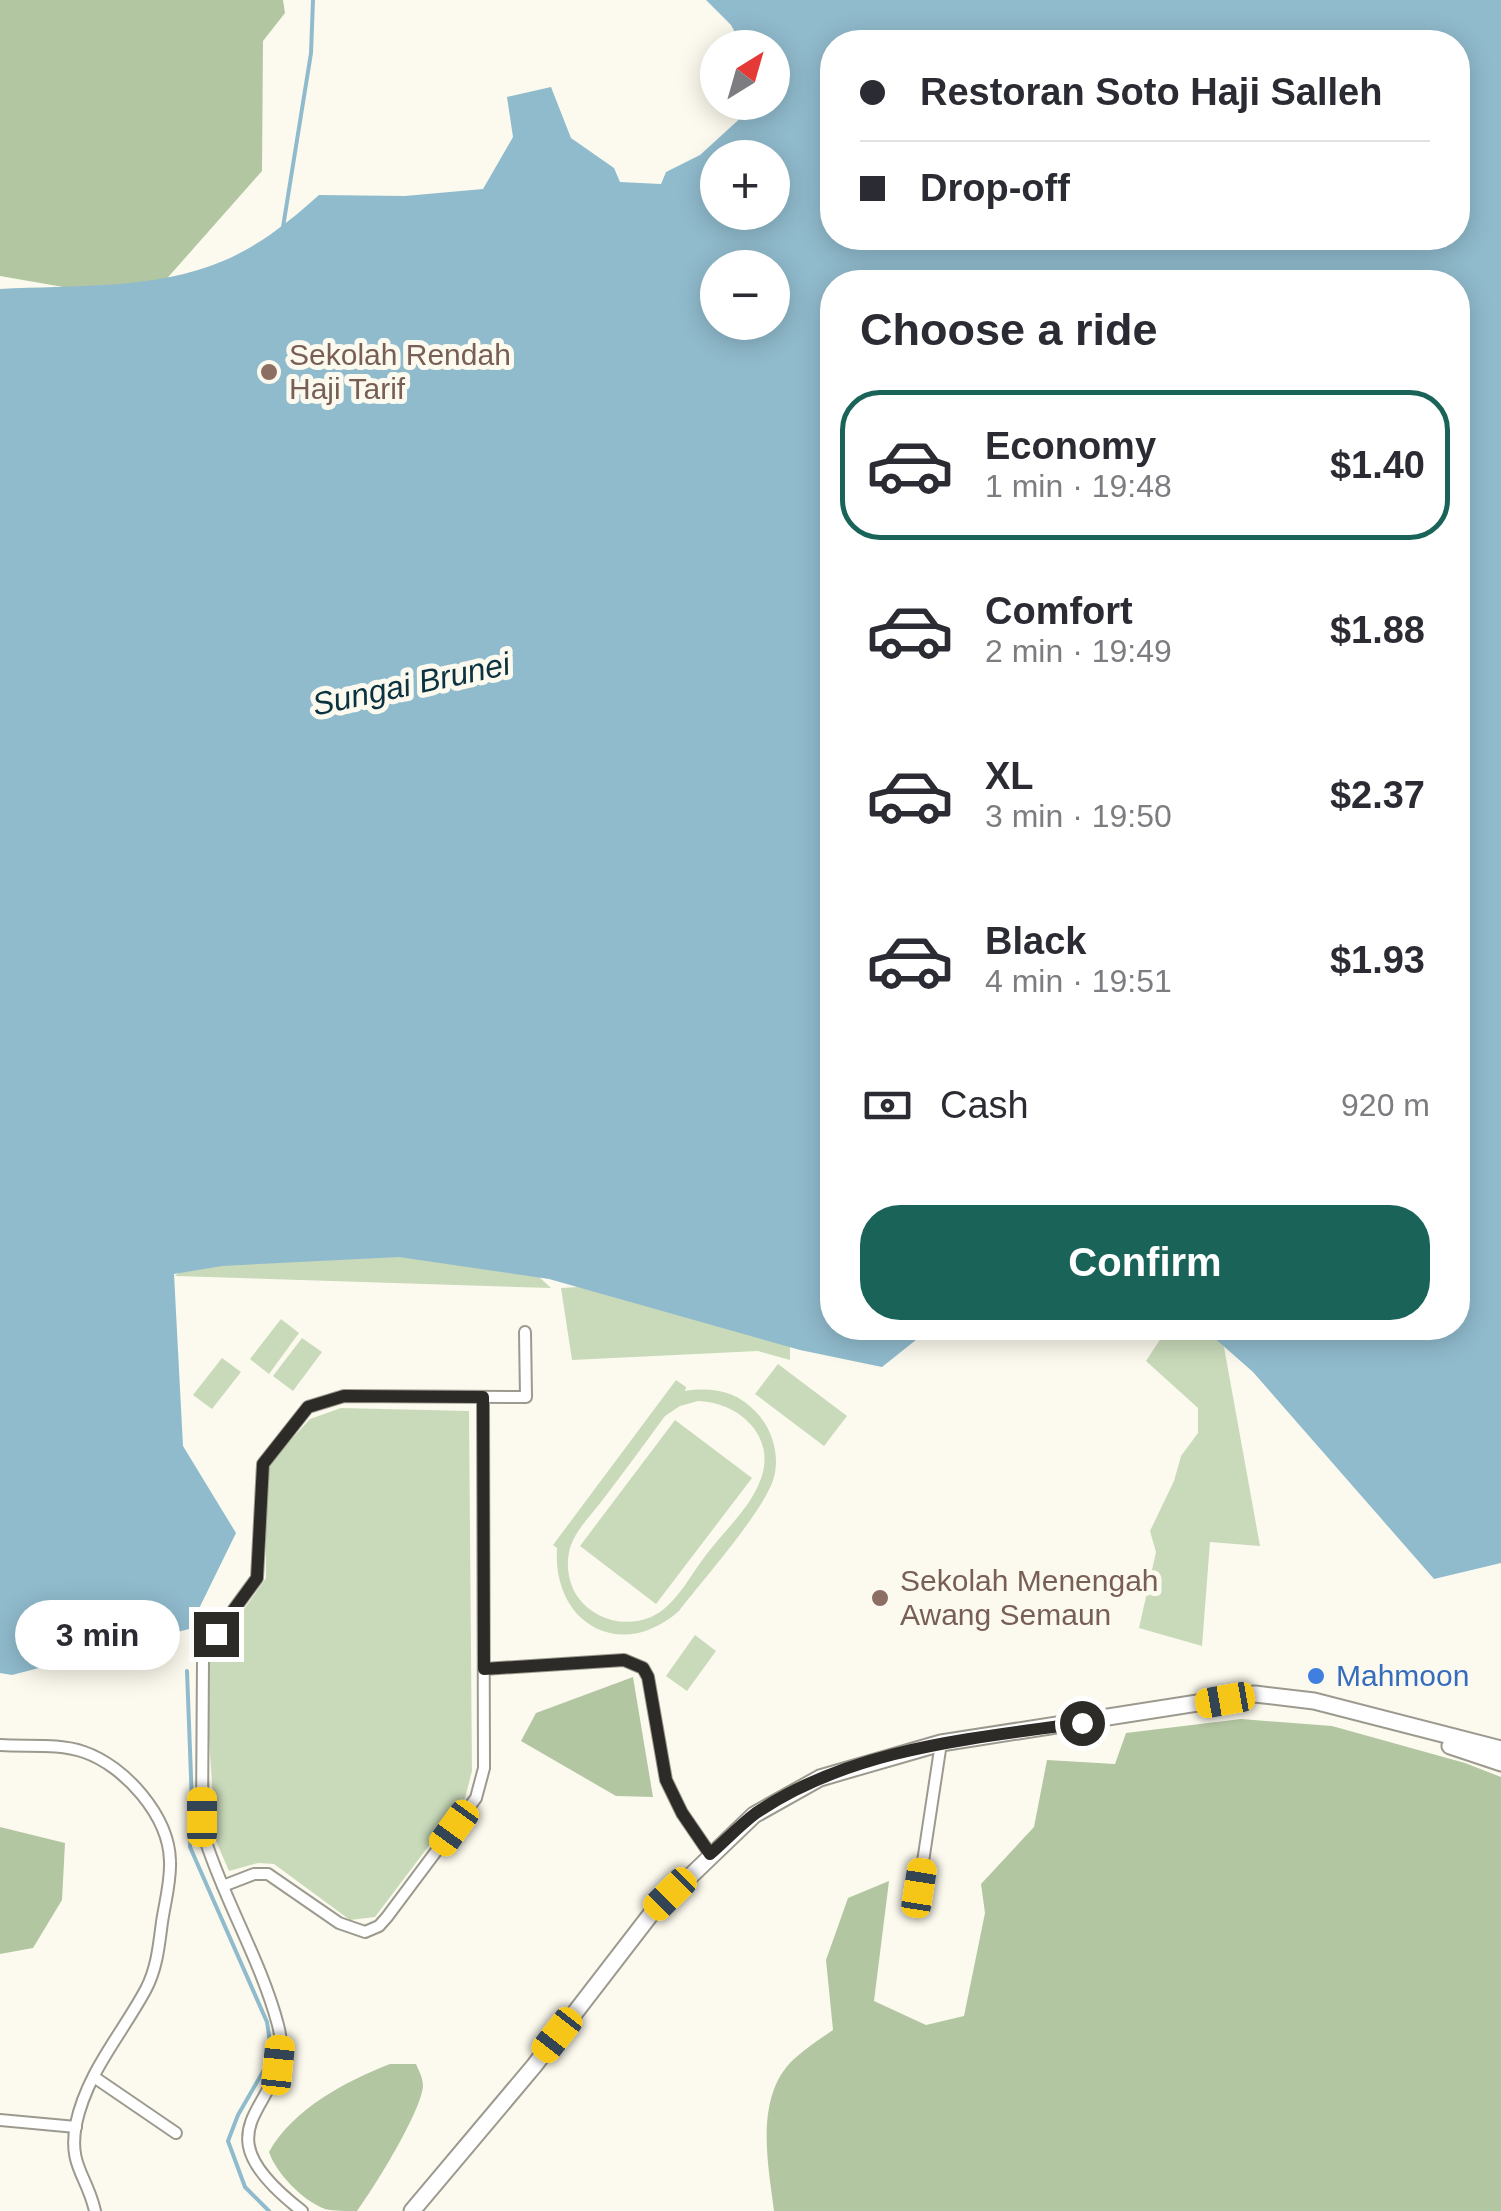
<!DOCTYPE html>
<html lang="en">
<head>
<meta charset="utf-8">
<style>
	:root { --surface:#fff; --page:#f2f2f3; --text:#2b2b33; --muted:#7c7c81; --line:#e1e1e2; --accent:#196359 }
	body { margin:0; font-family:Helvetica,sans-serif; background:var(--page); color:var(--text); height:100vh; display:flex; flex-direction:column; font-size:38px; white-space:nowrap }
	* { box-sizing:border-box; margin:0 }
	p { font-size:32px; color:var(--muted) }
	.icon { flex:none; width:55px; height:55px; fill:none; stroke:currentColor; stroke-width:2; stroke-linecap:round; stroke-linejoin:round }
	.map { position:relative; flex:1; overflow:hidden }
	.panel { position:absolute; left:820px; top:270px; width:650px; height:1070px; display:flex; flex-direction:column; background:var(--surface); border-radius:40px; box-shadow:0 5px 25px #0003 }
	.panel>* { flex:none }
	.top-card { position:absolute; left:820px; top:30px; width:650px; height:220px; border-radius:40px; box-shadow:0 5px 25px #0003; display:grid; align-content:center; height:220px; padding:0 40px; background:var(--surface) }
	.needle { width:65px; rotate:37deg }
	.buttons { position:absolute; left:700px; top:30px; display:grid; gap:20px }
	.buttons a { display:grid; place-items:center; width:90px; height:90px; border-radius:50%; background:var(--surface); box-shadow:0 5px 25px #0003; font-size:50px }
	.end { position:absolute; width:45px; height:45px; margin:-22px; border:12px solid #2c2b27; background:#fff; box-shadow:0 0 0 5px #fff }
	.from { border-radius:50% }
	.bubble { position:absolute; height:70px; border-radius:35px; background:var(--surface); box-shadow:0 5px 25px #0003; font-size:32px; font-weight:800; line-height:70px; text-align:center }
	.car { position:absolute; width:30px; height:60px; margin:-30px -15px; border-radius:12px; box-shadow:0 0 8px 2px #0007; background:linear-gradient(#f5c518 24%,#345 0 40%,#f5c518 0 76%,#345 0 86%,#f5c518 0) }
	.top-card b { display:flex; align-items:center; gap:35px; height:95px; font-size:38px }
	.top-card b+b { border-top:2px solid var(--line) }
	.top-card i { width:25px; height:25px; background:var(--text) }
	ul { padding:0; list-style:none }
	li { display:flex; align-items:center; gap:30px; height:150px; margin:0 20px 15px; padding:0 20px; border:5px solid transparent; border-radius:40px }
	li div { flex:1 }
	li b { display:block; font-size:38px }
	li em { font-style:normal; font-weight:800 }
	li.selected { border-color:var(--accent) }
	li>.icon { width:90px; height:90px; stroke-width:1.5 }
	h2 { padding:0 40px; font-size:45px; line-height:120px }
	.pay { display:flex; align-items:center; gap:25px; height:110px; padding:0 40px; font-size:38px }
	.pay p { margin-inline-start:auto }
	.cta { display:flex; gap:20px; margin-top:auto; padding:20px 40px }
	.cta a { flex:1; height:115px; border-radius:40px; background:var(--accent); color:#fff; font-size:40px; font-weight:800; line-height:115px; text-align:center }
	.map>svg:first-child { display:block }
	.green { fill:#c9daba; fill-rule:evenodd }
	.forest { fill:#b3c6a2 }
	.water { fill:#90bbcd; fill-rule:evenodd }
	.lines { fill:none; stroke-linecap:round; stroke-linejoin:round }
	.stream { stroke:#90bbcd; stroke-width:4 }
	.minor-casing { stroke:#9c9a8f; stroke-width:14 }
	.secondary-casing { stroke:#9c9a8f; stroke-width:19 }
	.minor { stroke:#fff; stroke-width:10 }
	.secondary { stroke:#fff; stroke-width:15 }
	.route { stroke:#2c2b27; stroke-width:12 }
	.education-dot { fill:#8d6e63; stroke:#fcfaee; stroke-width:4 }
	.shop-dot { fill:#3f7fe0; stroke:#fcfaee; stroke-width:4 }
	.labels { text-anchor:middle; stroke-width:10; stroke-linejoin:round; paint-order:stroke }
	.education-label { font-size:30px; fill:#785e54; stroke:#fcfaee; text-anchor:start }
	.shop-label { font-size:30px; fill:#366cbe; stroke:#fcfaee; text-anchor:start }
	.water-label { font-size:32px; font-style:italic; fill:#0a3240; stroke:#fcfaee }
</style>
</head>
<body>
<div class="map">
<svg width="1501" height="2211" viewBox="0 0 1501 2211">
	<rect width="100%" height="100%" fill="#fcfaee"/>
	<g class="green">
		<path d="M302,1248L524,1263L551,1288L175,1276L198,1254Z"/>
		<path d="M579,1287L790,1311V1360L758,1351L572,1360L561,1288Z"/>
		<path d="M281,1319L299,1333L269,1374L250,1359Z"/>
		<path d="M1177,1328H1205L1222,1336L1260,1546L1210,1542L1202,1646L1139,1628L1156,1552L1150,1531L1174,1481L1181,1456L1198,1433V1408L1146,1361L1163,1335Z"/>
		<path d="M302,1338L322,1352L293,1391L273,1376Z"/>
		<path d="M222,1358L241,1372L212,1409L193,1395Z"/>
		<path d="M778,1364L847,1416L824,1446L755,1394Z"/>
		<path d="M676,1380L686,1387L685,1391C713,1387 736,1391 756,1412C772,1428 780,1455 774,1477C766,1509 701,1582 679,1611C620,1663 552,1623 557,1548L553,1545ZM698,1401C739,1402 778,1437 760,1481C750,1508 723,1532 706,1555C691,1574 675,1607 651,1617C624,1628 594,1620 577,1596C568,1582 565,1562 571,1545C577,1529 591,1515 601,1502C623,1473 644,1445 665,1416L680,1406Z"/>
		<path d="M341,1408L469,1411L472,1771L465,1798L375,1917L350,1920L274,1864L258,1863L229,1871L216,1841L204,1666L266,1578L265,1468L310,1419Z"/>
		<path d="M675,1420L752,1478L656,1604L580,1546Z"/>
		<path d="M695,1635L716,1651L687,1691L666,1676Z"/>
	</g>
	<g class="forest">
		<path d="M0,0H283L285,13L263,41L262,171L155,292L121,297L0,276Z"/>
		<path d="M633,1677L653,1797L616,1796L521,1741L536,1713Z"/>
		<path d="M1241,1719L1332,1726L1465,1763L1501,1777V2211H774C768,2163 754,2096 794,2059C806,2048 820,2039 833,2030L826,1960L848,1898L889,1881L874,2001L926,2025L964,2016L985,1913L981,1884L1034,1827L1047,1760L1115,1764L1126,1733Z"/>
		<path d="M0,1827L65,1843L62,1900L33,1948L0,1954Z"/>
		<path d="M390,2064H416C419,2071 423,2078 423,2086C421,2112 374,2188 357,2211C347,2211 334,2211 325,2209C303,2201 276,2173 269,2152C293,2109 346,2081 390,2064Z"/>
	</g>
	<path class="water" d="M706,0H1501V1563L1434,1579L1253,1372L1203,1328H1458V282H832V1328H931L882,1367L800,1350L549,1279L399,1257L222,1266L174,1274L183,1446L236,1533L189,1629L12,1675L0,1673V289C72,285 156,290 223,261C259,246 290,221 319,195L405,196L483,189L513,137L507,97L551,87L571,138L614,168L620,182L661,184L666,172L700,155L757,103L772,102V48L743,47L731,25ZM832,42H1458V238H832ZM718,158H772V212H718ZM718,268H772V322H718Z"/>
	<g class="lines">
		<g class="stream">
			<path d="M283,227L311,53L313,0"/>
			<path d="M187,1671L192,1803L190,1847L267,2022L272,2056L238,2115L228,2141L245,2187L269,2211"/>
		</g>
		<defs>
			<g id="minor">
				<path d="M484,1669L624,1660L643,1668L648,1677L666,1780L682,1813L710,1854"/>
				<path d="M0,1745C27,1747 58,1743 84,1752C125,1766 169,1816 170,1861C171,1881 165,1902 162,1922C159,1945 157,1968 146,1989C122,2034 87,2072 76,2124C68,2166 87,2175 95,2211"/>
				<path d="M223,1886L254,1874H268L339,1923L365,1932L379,1926L387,1917L476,1798L484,1768L483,1397"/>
				<path d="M919,1888L941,1743"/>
				<path d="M94,2077L176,2133"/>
				<path d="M0,2120L76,2127"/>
				<path d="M302,2211C184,2120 300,2108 278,2025C261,1961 225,1902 205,1839L202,1817L203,1659L216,1634L257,1578L263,1464L308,1407L344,1396L526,1397L525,1332"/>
			</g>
			<g id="secondary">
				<path d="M1450,1746L1501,1763"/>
				<path d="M412,2211L534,2066L651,1914L754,1815L820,1778L941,1743L1255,1694L1314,1701L1501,1749"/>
			</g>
		</defs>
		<use href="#minor" class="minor-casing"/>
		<use href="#secondary" class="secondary-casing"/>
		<use href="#minor" class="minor"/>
		<use href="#secondary" class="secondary"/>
	</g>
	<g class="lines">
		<path class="route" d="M216,1634L257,1578L263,1464L308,1407L344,1396L483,1397L484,1669L624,1660L643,1668L648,1677L666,1780L682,1813L710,1854C725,1841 740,1825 756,1813C852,1748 970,1739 1082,1723"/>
	</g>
	<g class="education-dot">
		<circle cx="269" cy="372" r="10"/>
		<circle cx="880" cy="1598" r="10"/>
	</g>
	<circle class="shop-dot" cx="1316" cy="1676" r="10"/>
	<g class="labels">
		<g class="education-label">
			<text x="289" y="365">Sekolah Rendah<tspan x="289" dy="34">Haji Tarif</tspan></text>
			<text x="900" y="1591">Sekolah Menengah<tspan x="900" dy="34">Awang Semaun</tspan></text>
		</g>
		<g class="shop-label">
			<text x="1336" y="1686">Mahmoon</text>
		</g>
		<g class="water-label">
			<text transform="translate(411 684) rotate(-12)" y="11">Sungai Brunei</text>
		</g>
	</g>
</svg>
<div class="buttons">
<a><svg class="needle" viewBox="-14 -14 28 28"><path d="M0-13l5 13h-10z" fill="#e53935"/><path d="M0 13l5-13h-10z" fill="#7c7c81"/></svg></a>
<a>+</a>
<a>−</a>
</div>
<i class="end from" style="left:1082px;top:1723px"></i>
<i class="end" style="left:216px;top:1634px"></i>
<div class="bubble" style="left:15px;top:1600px;width:165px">3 min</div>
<i class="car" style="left:1225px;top:1700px;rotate:260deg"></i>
<i class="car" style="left:202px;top:1817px;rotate:0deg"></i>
<i class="car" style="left:454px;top:1828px;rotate:216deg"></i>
<i class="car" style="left:919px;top:1888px;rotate:9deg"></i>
<i class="car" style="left:670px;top:1894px;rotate:225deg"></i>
<i class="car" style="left:557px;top:2035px;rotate:218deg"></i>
<i class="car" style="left:278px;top:2065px;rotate:6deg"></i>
<div class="top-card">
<b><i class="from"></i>Restoran Soto Haji Salleh</b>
<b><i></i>Drop-off</b>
</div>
<section class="panel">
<h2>Choose a ride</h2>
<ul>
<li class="selected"><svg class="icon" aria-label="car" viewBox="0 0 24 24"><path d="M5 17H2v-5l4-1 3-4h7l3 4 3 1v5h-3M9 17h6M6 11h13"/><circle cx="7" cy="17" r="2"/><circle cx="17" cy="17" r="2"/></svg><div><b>Economy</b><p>1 min · 19:48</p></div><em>$1.40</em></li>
<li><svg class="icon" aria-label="car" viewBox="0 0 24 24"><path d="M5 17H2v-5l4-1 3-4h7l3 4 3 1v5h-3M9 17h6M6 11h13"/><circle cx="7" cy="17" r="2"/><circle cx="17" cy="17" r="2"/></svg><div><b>Comfort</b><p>2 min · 19:49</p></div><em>$1.88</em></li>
<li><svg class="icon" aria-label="car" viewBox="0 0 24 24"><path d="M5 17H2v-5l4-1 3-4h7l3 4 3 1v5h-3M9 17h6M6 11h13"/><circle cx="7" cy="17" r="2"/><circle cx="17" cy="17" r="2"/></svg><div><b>XL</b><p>3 min · 19:50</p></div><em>$2.37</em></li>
<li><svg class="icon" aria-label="car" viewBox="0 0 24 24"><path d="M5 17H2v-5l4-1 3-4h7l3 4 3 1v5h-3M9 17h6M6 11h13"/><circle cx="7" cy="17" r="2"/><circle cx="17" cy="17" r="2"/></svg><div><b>Black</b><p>4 min · 19:51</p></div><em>$1.93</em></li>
</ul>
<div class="pay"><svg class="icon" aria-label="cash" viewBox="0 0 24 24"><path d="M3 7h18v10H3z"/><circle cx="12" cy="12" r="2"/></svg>Cash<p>920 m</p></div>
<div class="cta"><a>Confirm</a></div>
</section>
</div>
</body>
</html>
